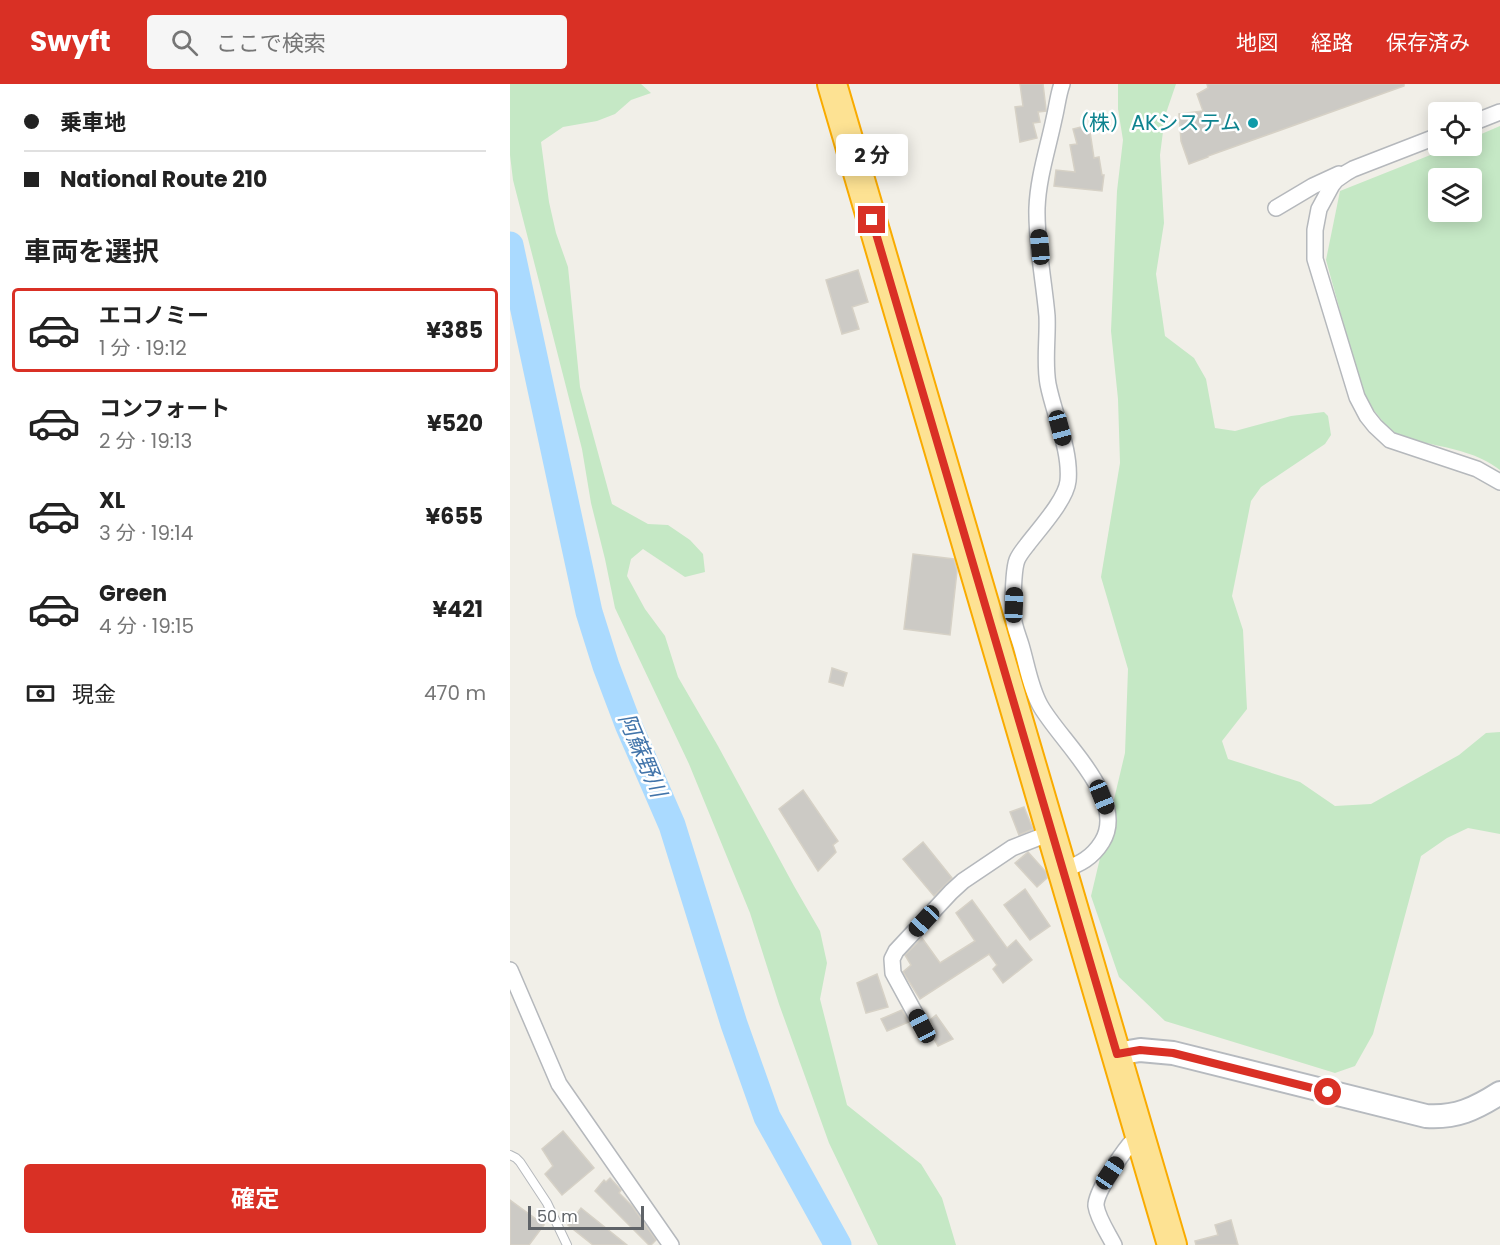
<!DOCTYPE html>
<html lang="ja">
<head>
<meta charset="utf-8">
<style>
	:root { --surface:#fff; --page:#f6f6f6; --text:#222; --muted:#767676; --line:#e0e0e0; --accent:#d93025 }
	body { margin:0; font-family:Poppins,"Noto Sans JP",sans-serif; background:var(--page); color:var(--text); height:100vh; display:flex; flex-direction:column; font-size:22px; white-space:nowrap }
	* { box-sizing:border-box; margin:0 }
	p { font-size:20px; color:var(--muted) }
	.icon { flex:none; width:33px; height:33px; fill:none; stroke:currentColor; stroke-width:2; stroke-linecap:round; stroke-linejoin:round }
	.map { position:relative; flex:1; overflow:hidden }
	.details { display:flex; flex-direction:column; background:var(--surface); width:510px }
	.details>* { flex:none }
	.guide { display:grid; align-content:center; height:132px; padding:0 24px; background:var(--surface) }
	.buttons { position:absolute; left:918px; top:18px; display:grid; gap:12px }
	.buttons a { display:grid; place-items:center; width:54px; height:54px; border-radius:6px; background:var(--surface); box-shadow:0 3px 15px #0003; font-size:30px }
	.scale { position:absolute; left:18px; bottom:15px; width:116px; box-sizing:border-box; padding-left:6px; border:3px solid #5f6368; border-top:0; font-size:16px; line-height:21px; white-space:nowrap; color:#5f6368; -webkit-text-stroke:4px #fff; paint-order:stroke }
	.end { position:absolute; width:27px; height:27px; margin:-14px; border:8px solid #d93025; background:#fff; box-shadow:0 0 0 3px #fff }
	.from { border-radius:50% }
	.bubble { position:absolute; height:42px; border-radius:6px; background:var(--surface); box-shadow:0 3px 15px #0003; font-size:20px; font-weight:700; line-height:42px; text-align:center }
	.car { position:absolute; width:18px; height:36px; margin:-18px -9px; border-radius:8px; box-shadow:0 0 4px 2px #0007; background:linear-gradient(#222 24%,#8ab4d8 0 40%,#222 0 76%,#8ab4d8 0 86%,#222 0) }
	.guide b { display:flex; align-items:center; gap:21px; height:57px; font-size:22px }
	.guide b+b { border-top:2px solid var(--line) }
	.guide i { width:15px; height:15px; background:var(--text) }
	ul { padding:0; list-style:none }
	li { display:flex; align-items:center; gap:18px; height:84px; margin:0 12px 9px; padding:0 12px; border:3px solid transparent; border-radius:6px }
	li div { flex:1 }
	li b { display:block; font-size:22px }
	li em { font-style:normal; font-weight:700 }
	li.selected { border-color:var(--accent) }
	li>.icon { width:54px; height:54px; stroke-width:1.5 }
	h2 { padding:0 24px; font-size:27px; line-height:72px }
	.pay { display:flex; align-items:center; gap:15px; height:66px; padding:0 24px; font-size:22px }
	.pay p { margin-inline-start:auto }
	.action { display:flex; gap:12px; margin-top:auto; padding:12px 24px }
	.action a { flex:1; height:69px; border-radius:6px; background:var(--accent); color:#fff; font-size:24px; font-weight:700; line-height:69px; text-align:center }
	header { display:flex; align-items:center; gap:36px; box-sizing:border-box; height:84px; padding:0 30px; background:var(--accent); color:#fff }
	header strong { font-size:28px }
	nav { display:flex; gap:33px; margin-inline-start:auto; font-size:21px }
	.search { width:420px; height:54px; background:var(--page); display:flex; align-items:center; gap:15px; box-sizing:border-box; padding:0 21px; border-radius:6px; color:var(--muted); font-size:22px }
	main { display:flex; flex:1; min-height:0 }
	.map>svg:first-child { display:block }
	.green { fill:#c5e8c5; fill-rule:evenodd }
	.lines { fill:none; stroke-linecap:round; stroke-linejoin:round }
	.river { stroke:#aadaff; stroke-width:27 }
	.building { fill:#cccac5; stroke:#d6d1c6; stroke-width:1.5 }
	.lane-casing { stroke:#b5b8bc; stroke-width:10 }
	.street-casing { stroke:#b5b8bc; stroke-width:18 }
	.secondary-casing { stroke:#b6babf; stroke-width:26 }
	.highway-casing { stroke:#f9ab00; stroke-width:32 }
	.lane { stroke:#fff; stroke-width:8 }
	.street { stroke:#fff; stroke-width:15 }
	.secondary { stroke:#fff; stroke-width:22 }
	.highway { stroke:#fde293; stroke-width:28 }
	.route { stroke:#d93025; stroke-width:8 }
	.culture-dot { fill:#0f9aa8; stroke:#fff; stroke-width:2 }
	.labels { text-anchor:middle; stroke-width:5; stroke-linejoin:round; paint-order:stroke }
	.culture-label { font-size:21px; fill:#0d838f; stroke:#fff; text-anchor:end }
	.water-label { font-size:22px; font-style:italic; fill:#4174aa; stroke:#fff }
</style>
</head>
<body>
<header>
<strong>Swyft</strong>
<div class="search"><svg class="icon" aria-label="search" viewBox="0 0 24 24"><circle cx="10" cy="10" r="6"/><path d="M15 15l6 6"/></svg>ここで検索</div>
<nav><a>地図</a><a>経路</a><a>保存済み</a></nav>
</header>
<main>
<section class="details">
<div class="guide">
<b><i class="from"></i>乗車地</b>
<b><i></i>National Route 210</b>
</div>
<h2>車両を選択</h2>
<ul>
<li class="selected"><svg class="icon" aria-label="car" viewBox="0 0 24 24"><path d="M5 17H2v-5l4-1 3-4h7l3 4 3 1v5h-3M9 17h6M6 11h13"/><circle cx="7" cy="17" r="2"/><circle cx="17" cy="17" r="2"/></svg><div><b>エコノミー</b><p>1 分 · 19:12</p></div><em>¥385</em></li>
<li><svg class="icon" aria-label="car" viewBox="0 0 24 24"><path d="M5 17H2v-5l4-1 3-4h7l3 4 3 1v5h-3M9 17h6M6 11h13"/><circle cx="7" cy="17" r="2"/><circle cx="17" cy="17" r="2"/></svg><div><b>コンフォート</b><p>2 分 · 19:13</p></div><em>¥520</em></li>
<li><svg class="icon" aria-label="car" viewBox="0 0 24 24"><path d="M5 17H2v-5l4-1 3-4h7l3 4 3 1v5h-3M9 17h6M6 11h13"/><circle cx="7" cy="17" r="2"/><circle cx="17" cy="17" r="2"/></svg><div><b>XL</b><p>3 分 · 19:14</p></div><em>¥655</em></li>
<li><svg class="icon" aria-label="car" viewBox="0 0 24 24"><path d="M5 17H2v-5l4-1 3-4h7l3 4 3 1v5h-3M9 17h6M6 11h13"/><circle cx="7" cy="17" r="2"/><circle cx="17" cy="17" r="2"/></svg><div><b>Green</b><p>4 分 · 19:15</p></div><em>¥421</em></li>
</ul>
<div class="pay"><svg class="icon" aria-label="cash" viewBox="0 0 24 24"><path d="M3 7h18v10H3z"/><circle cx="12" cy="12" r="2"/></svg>現金<p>470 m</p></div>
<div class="action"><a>確定</a></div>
</section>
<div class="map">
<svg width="990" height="1161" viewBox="0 0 990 1161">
	<rect width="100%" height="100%" fill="#f1efe8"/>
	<g class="green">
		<path d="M0,0H131L141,9L121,16L105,30L87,37L53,43L31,58L39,118L46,149L58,183L70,303L102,420L138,440L158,441L180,456L193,470L195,488L175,493L133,465L121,475L117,492L135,525L155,552L168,593L208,662L284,802L310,847L317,879L310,915L337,1021L411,1080L432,1114L446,1161H368L319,1059L269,920L240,829L179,680L105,524L95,475L81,419L72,365L3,96L0,71Z"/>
		<path d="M608,0H666L655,32L650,71L654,139L646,190L655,252L684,274L696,295L705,344L725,347L781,332L814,328L818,332L821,351L815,360L751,403L741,417L722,512L733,546L737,625L712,657L718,675L790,698L825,722L861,720L949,671L976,649L990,648V750L958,744L937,754L911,772L863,950L845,982L825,989L655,937L609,893L581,812L615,669L618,585L591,493L610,379L608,315L601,247L607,107L613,56L608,25Z"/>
		<path d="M990,42V386C968,369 943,365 916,359C909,358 900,357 894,354C878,348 862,324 853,310L816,176L830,107L943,62H962V54ZM928,94H962V128H928Z"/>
	</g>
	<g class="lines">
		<path class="river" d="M0,161L79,528L96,582L118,640L162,741L224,940L257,1033L328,1161"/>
	</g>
	<g class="building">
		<path d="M510,0H533L536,25V27L528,28L530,38L523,39L527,54L510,58L505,23L513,22Z"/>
		<path d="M697,0H894V2L698,72V73L679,80L671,57L669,30L693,27L687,10L698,4Z"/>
		<path d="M579,41L584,74L589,73L592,91H594L592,107L544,102L546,86L565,88L560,61L567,60L563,45Z"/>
		<path d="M348,186L358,218L342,223L349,245L332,250L316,196Z"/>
		<path d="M403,470L444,475L447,487L440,551L394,545Z"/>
		<path d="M322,584L337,589L333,602L319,598Z"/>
		<path d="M293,706L328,757L323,761L326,768L308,787L269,725Z"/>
		<path d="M514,723L523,745L509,751L500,728Z"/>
		<path d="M413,758L442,794L424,812L393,775Z"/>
		<path d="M518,768L536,788L537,794L527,803L505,779Z"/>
		<path d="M515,805L540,842L520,856L494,821Z"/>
		<path d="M462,816L497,864L506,856L522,876L493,899L483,885L487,881L479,870L410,915L393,888L401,881L395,871L412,854L430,879L465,857L446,829Z"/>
		<path d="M367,890L378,923L356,929L347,899Z"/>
		<path d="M392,926L399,938L377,947L371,935Z"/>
		<path d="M426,931L443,955L428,962L420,948L422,942L420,936Z"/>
		<path d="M53,1047L84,1084L52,1111L35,1090L43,1082L32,1065Z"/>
		<path d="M100,1094L111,1106L109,1109L122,1122L146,1156L141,1161H139L85,1107L94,1096L96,1098Z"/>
		<path d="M0,1116L34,1141L19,1161H0Z"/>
		<path d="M71,1124L117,1161H83L58,1141Z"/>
		<path d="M721,1136L728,1161H686L685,1157L708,1151L705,1141Z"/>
	</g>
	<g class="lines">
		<defs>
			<path id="lane" d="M0,1071L6,1074L10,1078L37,1119L57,1161"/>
			<g id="street">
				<path d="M552,0C548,11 547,23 544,35C538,64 528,94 527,124C526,159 534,197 537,232C538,255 534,278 538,300C544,331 561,366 558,397C556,416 529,445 517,461C513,466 509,471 507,476C503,486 503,519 503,530C503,540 508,551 511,561C517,581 520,603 530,621C549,656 619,715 592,758C582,774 570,780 553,786"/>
				<path d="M962,39L990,28"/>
				<path d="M928,52L843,85L836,89L826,96L822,101L809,125L805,146V175L847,313L857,332L865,342L880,356L967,385L990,398"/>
				<path d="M766,124L803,102L829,90"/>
				<path d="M0,886L49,1000L161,1161"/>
				<path d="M412,942L383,889L382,875L386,867L441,808L453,797L502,764L530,753L543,751"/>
				<path d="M604,1161C598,1149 588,1135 586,1122C585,1109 611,1071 620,1060C623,1057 627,1054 631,1051"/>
			</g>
			<path id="secondary" d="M607,970L630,966L663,969L916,1032C946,1034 965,1025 990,1009"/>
			<path id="highway" d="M322,0L662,1161"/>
		</defs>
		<use href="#lane" class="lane-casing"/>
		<use href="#street" class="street-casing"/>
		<use href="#secondary" class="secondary-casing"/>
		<use href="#highway" class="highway-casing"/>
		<use href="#lane" class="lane"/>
		<use href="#street" class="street"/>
		<use href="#secondary" class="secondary"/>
		<use href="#highway" class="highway"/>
	</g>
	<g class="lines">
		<path class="route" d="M362,136L607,970L630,966L663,969L818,1008"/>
	</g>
	<circle class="culture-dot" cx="743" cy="39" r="6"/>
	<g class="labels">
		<g class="culture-label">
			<text x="731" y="46">（株）AKシステム</text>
		</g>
		<g class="water-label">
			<text transform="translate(133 671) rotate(67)" y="8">阿蘇野川</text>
		</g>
	</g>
</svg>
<div class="buttons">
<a><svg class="icon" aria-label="locate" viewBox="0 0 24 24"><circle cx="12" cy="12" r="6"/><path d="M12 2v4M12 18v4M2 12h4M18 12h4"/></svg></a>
<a><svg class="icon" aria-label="layers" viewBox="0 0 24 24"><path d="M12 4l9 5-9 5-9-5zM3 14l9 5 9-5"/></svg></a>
</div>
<div class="scale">50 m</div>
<i class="end from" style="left:818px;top:1008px"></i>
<i class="end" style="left:362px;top:136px"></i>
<div class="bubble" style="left:326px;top:50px;width:72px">2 分</div>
<i class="car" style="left:530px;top:163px;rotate:355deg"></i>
<i class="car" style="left:550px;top:344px;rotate:165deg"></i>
<i class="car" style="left:504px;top:521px;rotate:2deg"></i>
<i class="car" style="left:592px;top:713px;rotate:158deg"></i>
<i class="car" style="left:414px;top:837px;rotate:223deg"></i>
<i class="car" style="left:412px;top:942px;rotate:332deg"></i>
<i class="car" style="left:600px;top:1089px;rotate:34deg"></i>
</div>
</main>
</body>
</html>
